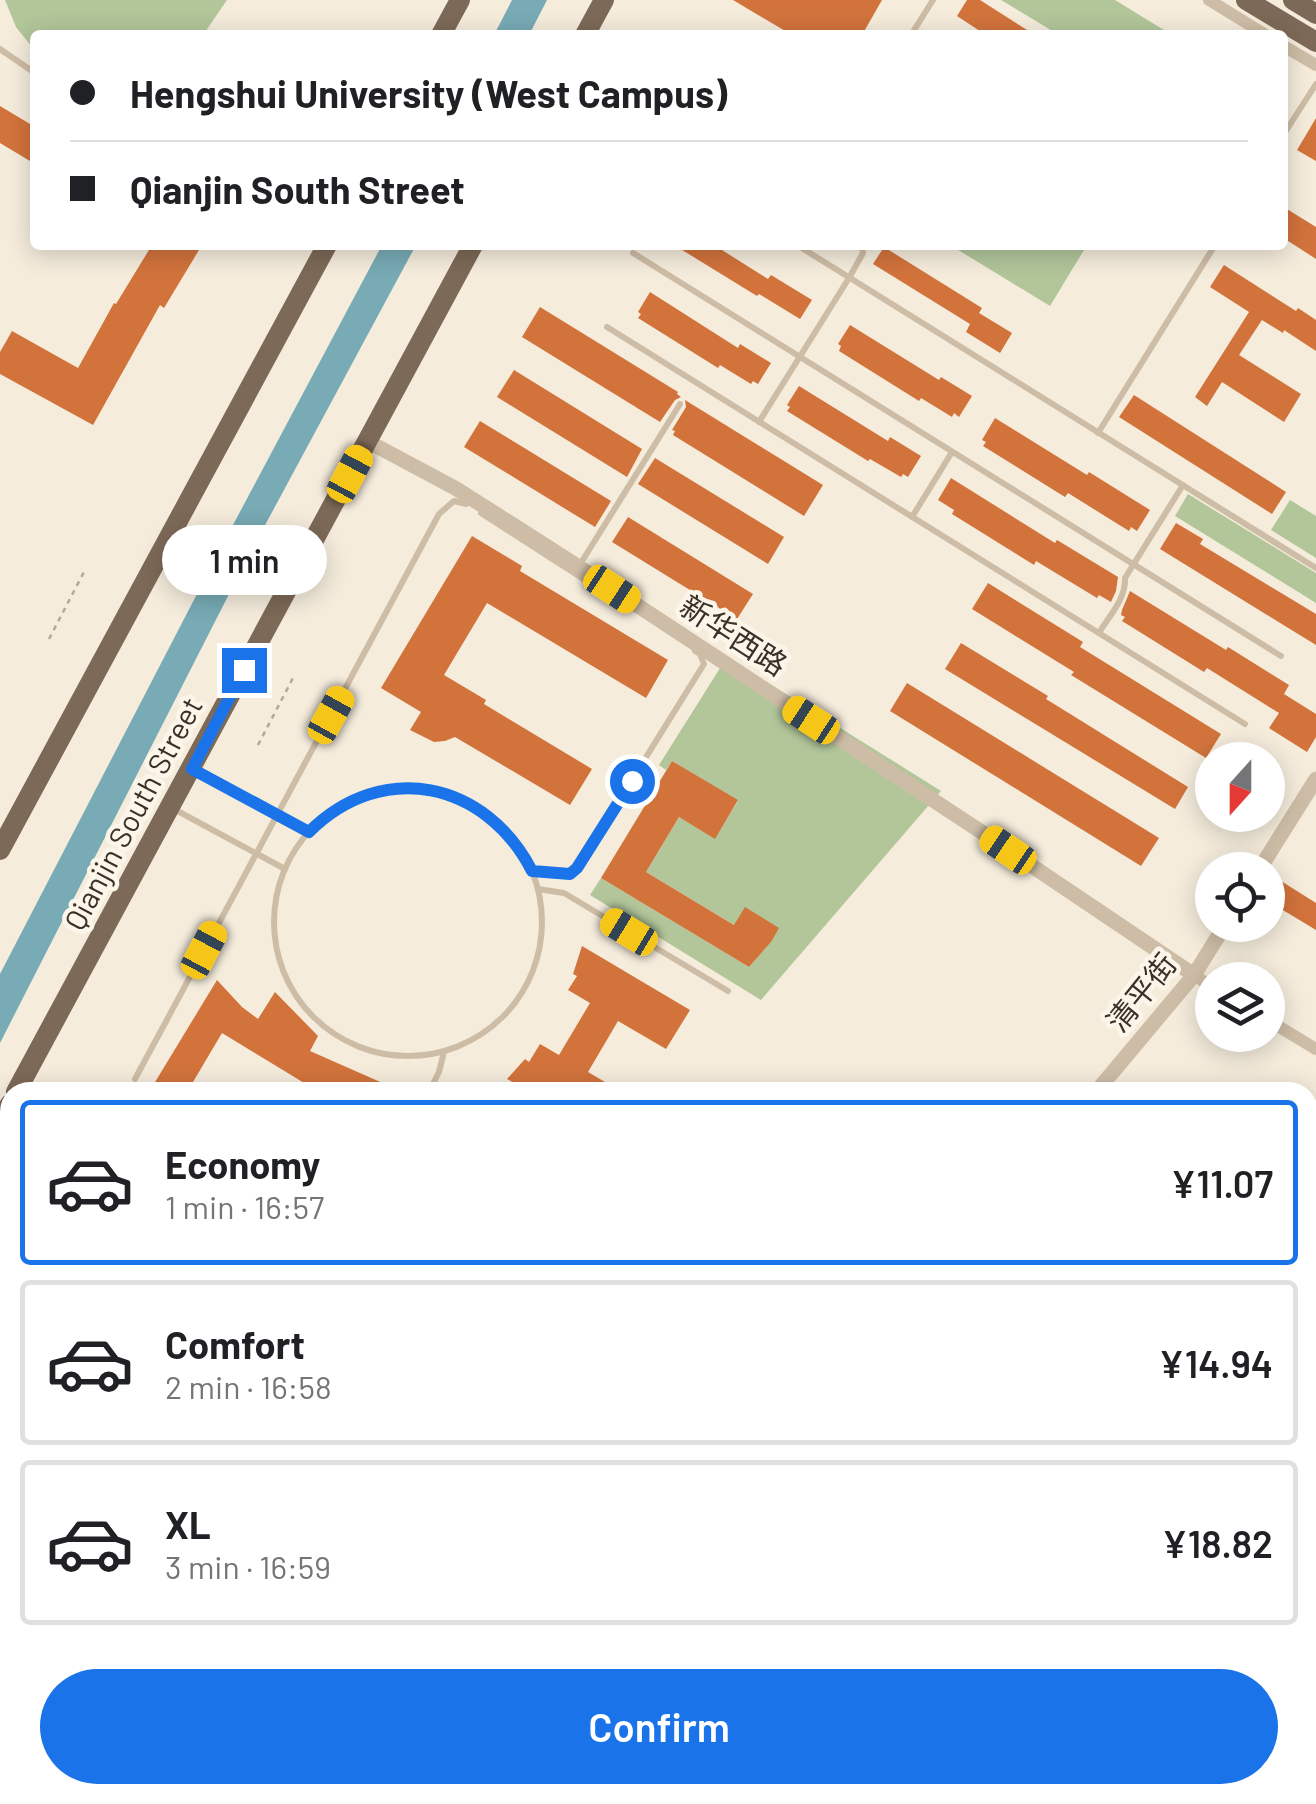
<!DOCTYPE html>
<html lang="en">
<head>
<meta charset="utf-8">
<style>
	:root { --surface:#fff; --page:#f2f2f2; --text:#202124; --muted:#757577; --line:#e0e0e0; --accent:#1a73e8 }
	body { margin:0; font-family:Barlow,"Noto Sans SC",sans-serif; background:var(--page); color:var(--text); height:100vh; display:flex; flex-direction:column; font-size:38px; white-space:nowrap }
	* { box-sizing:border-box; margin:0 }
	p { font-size:32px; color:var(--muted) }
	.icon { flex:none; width:55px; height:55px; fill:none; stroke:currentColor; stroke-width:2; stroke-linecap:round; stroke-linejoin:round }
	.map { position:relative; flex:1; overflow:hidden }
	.side { position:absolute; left:0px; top:1082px; width:1318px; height:722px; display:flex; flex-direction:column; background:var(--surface); border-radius:30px 30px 0 0; box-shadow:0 5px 25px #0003 }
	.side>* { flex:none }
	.top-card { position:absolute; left:30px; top:30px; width:1258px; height:220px; border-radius:10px; box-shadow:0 5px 25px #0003; display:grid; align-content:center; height:220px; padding:0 40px; background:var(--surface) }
	.needle { width:65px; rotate:201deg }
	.controls { position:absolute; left:1195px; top:742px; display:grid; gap:20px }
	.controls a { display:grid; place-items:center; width:90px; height:90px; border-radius:50%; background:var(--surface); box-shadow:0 5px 25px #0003; font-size:50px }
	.end { position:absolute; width:45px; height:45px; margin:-22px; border:12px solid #1a73e8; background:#fff; box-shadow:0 0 0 5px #fff }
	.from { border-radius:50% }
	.bubble { position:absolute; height:70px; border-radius:35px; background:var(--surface); box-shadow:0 5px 25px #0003; font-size:32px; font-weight:600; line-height:70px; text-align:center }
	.car { position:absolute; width:30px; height:60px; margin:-30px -15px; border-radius:12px; box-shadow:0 0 8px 2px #0007; background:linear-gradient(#f5c518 24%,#345 0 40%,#f5c518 0 76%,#345 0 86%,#f5c518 0) }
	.top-card b { display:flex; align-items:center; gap:35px; height:95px; font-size:38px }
	.top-card b+b { border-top:2px solid var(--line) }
	.top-card i { width:25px; height:25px; background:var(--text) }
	ul { padding:18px 0 0; list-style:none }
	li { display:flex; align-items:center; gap:30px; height:165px; margin:0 20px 15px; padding:0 20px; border:5px solid var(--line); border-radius:10px }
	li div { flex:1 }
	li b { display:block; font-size:38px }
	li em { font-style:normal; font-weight:600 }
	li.current { border-color:var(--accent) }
	li>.icon { width:90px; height:90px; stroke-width:1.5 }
	.cta { display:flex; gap:20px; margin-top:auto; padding:20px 40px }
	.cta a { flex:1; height:115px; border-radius:60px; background:var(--accent); color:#fff; font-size:40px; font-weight:600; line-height:115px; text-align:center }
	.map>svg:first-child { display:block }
	.green { fill:#b2c69a }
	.water { fill:#78abb5 }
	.building { fill:#d2733c }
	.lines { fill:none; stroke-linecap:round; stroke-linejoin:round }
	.path { stroke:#baa890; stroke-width:2.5; stroke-dasharray:5 5; stroke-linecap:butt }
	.service { stroke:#cebda6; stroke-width:6 }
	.minor { stroke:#cebda6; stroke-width:12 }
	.tertiary { stroke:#cebda6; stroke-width:15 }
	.secondary { stroke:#a28c77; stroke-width:18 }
	.primary { stroke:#7d6957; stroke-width:20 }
	.route { stroke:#1a73e8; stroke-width:12 }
	.labels { text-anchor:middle; stroke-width:9; stroke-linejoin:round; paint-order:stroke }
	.street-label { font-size:30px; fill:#3a3028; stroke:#fcf5e9 }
</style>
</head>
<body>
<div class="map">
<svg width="1316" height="1804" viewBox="0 0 1316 1804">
	<rect width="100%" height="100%" fill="#f5ecdc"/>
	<g class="green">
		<path d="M5,0H227L203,35H35V51L16,27Z"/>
		<path d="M1001,0H1115L1172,35H1059Z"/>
		<path d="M950,245H1087L1050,306Z"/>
		<path d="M1188,494L1316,573V603L1175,516Z"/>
		<path d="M1290,500L1316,516V558L1271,530Z"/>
		<path d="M727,657L941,791L761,1000L590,895L601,878L749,967L771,942L745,908L736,926L646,872L679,817L715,838L738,801L672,761L666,770L659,765Z"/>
		<path d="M10,1278V1376L0,1369V1297Z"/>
	</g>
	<g class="water">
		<path d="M512,0H547L529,35H494Z"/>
		<path d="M382,245H416L250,553L0,1043V974L226,538Z"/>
	</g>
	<g class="building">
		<path d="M733,0H882L862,35H792Z"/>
		<path d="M967,0H980L1035,35H986L957,16Z"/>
		<path d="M0,106L35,127V164L0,143Z"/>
		<path d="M1316,118V161L1297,150Z"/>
		<path d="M1282,206L1316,227V259L1282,237Z"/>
		<path d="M152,245H202L164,308L160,305L93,425L0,374V352L12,331L78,368L114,303L116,304Z"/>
		<path d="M674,245H714L768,279L771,275L812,300L800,319L759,294L757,296Z"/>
		<path d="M884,247L982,308L979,313L1012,333L1000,353L966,332L970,324L873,264Z"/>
		<path d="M1224,265L1296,311L1298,308L1316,320V351L1284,330L1283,333L1262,320L1239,355L1301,394L1284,422L1222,382L1207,406L1195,397L1249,312L1210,287Z"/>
		<path d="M650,292L738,348L740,344L771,363L758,384L753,381L751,384L720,365L718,368L638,318L641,314L638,312Z"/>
		<path d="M540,307L678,392L677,394L681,397L675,400L660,422L522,337Z"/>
		<path d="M850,325L939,380L941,377L972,396L959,417L954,413L952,417L921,398L919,401L839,351L841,346L838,344Z"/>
		<path d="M514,370L642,449L627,477L497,397Z"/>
		<path d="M799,386L888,441L890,437L921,456L908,477L903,474L901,477L870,459L868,461L787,411L790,407L787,405Z"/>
		<path d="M1134,395L1286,492L1272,514L1119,417Z"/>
		<path d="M685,400L823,485L804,516L673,435L675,431L672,430L686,407Z"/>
		<path d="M995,418L1087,475L1089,472L1150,510L1137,531L1131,527L1129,531L1068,493L1065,497L983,446L986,442L982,440Z"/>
		<path d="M480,421L611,501L595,527L464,447Z"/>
		<path d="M655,458L784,537L768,564L638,484Z"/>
		<path d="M951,478L1055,543L1057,540L1118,577L1116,591L1111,602L1099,595L1097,598L1036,561L1034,565L952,514L954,510L938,500Z"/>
		<path d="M628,517L753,594L737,619L612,542Z"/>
		<path d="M1176,523L1203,539L1200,544L1316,614V645L1160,549Z"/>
		<path d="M472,536L522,566L520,571L668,660L646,698L487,603L444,675L486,700L484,704L592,769L570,805L455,737L445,741L434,742L410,730L421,712L381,688Z"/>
		<path d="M988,583L1083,642L1080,647L1221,734L1206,758L1071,675L1074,672L972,609Z"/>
		<path d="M1130,591L1226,650L1228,647L1289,685L1284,694L1316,714V737L1307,752L1269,728L1279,713L1207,668L1204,672L1122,621L1125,617L1121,615L1122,610Z"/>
		<path d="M961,643L1048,696L1046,699L1188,787L1175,809L945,669Z"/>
		<path d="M907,683L1159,838L1141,866L890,711Z"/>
		<path d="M672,761L738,800L715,839L679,817L646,872L734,925L745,907L779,928L771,942L749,967L601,878Z"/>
		<path d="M1281,881L1316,903V930L1268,901Z"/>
		<path d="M582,946L690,1010L666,1049L618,1021L588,1072L622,1092H530L507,1079L525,1059L529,1062L540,1044L559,1055L590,1003L568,990L577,976L573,974Z"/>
		<path d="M217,980L242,1007L258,1019L275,992L318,1036L310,1051L403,1092H319L222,1033L193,1082L210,1092H149Z"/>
	</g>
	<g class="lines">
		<g class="path">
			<path d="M49,639L85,570"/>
			<path d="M258,745L294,676"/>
		</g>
		<g class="service">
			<path d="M911,35L933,0"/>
			<path d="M0,49L35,73"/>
			<path d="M1282,137L1316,84"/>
			<path d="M797,245L1316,568"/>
			<path d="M633,253L1281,656"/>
			<path d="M607,327L1245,724"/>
			<path d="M759,422L849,278L863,253L862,245"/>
			<path d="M1098,433L1215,245"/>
			<path d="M481,513L630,609"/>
			<path d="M912,517L952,452"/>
			<path d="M579,566L680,404"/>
			<path d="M1099,633C1109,616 1126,599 1125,578L1183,485"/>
			<path d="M196,771L309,832"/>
			<circle cx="408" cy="922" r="134"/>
			<path d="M172,808L285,869"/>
			<path d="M532,871L570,874L577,868L704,664L700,654L695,651"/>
			<path d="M538,889L564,893L728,991"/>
			<path d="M135,1079L439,514L454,501L466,504"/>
			<path d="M429,1092L439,1072L444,1052"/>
			<path d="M0,1690L10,1674"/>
		</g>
		<g class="minor">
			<path d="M1209,0L1266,35"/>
			<path d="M1282,45L1316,65"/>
			<path d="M1194,975L1212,987"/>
			<path d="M1268,1020L1316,1049"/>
			<path d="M183,1804L189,1795"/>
		</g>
		<g class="tertiary">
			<path d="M367,441L455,488L579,567L977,829L1194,975"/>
			<path d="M1259,870L1316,779"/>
			<path d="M1096,1092L1194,975L1225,925"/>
		</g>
		<g class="secondary">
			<path d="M0,1417L10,1424"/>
			<path d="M0,1451L10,1457"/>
			<path d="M546,1795L560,1804"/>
			<path d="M597,1795L611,1804"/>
		</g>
		<g class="primary">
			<path d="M1246,0L1316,42"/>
			<path d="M1293,0L1316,14"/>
			<path d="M441,35L460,0"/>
			<path d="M585,35L604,0"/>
			<path d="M0,850L327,245"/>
			<path d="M16,1092L473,245"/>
			<path d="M0,1122L10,1104"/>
		</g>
	</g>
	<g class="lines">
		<path class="route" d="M244,670L192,769L309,832C382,759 486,781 532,871L570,874L577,868L632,781"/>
	</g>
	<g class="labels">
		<g class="street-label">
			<text transform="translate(733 636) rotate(33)" y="10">新华西路</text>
			<text transform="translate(134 814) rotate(-62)" y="10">Qianjin South Street</text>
			<text transform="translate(1142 993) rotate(-51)" y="10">清平街</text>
		</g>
	</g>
</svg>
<div class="controls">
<a><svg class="needle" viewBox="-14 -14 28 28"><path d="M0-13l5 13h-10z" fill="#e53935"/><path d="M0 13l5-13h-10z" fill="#757577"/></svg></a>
<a><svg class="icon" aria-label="locate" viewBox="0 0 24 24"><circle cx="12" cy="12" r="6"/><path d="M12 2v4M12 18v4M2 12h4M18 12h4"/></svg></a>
<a><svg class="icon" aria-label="layers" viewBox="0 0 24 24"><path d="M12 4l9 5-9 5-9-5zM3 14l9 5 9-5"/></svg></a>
</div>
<i class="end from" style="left:632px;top:781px"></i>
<i class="end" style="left:244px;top:670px"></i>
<div class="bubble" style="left:162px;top:525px;width:165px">1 min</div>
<i class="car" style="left:350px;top:474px;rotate:28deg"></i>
<i class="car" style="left:612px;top:589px;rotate:123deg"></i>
<i class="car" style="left:331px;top:715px;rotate:29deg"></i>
<i class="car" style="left:811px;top:720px;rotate:303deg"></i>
<i class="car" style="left:1008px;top:850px;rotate:304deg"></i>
<i class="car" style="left:629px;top:932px;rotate:301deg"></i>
<i class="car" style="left:204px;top:950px;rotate:28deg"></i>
<div class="top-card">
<b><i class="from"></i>Hengshui University (West Campus)</b>
<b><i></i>Qianjin South Street</b>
</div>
<section class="side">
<ul>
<li class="current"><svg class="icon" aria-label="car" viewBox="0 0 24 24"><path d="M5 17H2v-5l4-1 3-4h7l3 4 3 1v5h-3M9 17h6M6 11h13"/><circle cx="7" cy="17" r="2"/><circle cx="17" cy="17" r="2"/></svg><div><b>Economy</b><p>1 min · 16:57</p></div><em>¥11.07</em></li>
<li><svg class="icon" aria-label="car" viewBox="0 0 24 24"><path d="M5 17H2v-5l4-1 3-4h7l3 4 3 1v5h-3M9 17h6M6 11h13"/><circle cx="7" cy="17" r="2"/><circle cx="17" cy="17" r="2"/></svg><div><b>Comfort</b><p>2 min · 16:58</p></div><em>¥14.94</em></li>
<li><svg class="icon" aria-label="car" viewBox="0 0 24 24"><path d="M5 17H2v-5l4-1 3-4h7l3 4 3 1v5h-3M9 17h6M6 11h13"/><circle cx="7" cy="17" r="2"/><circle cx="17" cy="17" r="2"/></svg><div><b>XL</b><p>3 min · 16:59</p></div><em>¥18.82</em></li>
</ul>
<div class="cta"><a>Confirm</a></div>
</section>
</div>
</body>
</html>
